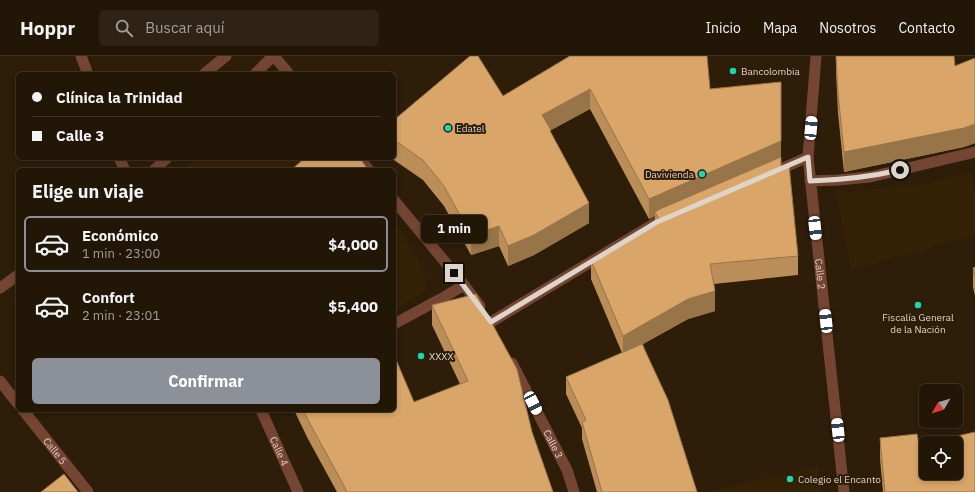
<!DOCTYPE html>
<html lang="es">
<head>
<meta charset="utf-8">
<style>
	:root { --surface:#221607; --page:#2e2315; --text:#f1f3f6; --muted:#a29f9b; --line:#3f3528; --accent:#8c9099 }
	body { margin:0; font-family:"IBM Plex Sans",sans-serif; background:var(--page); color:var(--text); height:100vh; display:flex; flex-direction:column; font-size:15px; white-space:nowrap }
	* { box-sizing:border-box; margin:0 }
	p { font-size:13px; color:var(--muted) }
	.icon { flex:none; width:22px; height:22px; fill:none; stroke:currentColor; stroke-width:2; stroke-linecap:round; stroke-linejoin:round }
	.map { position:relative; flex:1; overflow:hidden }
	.drawer { position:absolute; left:16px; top:112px; width:380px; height:244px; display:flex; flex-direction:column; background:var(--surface); border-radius:6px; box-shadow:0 2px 6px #0003,0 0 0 1px var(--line) }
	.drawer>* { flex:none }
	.top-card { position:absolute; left:16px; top:16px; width:380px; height:88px; border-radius:6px; box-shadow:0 2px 6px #0003,0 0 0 1px var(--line); display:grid; align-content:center; height:88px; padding:0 16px; background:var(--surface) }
	.needle { width:26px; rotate:232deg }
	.fabs { position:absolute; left:919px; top:328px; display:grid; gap:8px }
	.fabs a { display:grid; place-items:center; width:44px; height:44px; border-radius:6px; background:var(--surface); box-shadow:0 2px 6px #0003,0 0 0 1px var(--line); font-size:20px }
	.end { position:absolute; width:18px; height:18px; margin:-9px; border:5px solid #dfd4c9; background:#111; box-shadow:0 0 0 2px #111 }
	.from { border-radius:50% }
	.bubble { position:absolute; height:28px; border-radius:6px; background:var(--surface); box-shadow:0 2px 6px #0003,0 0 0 1px var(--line); font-size:13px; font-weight:700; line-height:28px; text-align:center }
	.car { position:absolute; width:12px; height:24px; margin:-12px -6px; border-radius:5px; box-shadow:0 0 3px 1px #0007; background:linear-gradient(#fff 24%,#345 0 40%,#fff 0 76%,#345 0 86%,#fff 0) }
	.top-card b { display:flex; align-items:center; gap:14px; height:38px; font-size:15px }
	.top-card b+b { border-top:1px solid var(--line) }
	.top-card i { width:10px; height:10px; background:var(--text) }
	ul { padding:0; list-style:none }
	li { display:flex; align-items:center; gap:12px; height:56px; margin:0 8px 6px; padding:0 8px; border:2px solid transparent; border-radius:6px }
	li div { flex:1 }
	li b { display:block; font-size:15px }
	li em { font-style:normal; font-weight:700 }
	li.current { border-color:var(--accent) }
	li>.icon { width:36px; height:36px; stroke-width:1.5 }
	h2 { padding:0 16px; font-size:18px; line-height:48px }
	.cta { display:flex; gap:8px; margin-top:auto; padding:8px 16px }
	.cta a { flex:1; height:46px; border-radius:6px; background:var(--accent); color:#fff; font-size:16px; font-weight:700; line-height:46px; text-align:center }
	header { display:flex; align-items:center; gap:24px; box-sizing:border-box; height:56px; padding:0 20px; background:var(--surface); border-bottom:1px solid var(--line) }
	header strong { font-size:19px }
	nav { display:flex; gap:22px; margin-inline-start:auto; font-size:14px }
	.search { width:280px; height:36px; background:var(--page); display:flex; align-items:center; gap:10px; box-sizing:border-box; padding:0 14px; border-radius:6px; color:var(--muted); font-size:15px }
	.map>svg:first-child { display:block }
	.built { fill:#352106 }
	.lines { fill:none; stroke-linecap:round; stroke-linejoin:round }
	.minor { stroke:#744532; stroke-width:11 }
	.wall { fill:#bb8e59 }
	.shaded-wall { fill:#987449 }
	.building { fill:#d9a568; stroke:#987449 }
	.route { stroke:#dfd4c9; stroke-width:5 }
	.poi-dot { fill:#1cd5b1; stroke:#2d1d09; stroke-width:1.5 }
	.labels { text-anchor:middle; stroke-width:4; stroke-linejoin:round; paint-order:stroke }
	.poi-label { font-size:10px; fill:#dfd4c9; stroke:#2d1d09; text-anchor:start }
	.street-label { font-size:10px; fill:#dfd4c9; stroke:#2d1d09 }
</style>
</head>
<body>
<header>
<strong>Hoppr</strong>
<div class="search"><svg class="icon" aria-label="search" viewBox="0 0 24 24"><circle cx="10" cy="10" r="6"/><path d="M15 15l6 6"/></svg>Buscar aquí</div>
<nav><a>Inicio</a><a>Mapa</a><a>Nosotros</a><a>Contacto</a></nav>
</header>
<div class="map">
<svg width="975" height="436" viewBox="0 0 975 436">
	<rect width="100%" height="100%" fill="#2d1d09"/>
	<g class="built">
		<path d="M196,102H327L313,114H182Z"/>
		<path d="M970,116L975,135V179L851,214L836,137L928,127Z"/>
		<path d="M394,164L425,216L426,233L421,238L394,254Z"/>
		<path d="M818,410L821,436H705Z"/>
	</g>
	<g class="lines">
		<g class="minor">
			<path d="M81,0L88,18"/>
			<path d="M274,0L289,18"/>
			<path id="s1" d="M816,0L808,101L844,436"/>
			<path d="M204,18L226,0"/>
			<path d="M255,18L273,0"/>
			<path d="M119,102L125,114"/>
			<path d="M359,102L369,114"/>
			<path d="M154,114L167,102"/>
			<path d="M776,115L808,101"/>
			<path d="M810,125L838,124L870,121L975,96"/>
			<path d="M394,144L464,229L480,250"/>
			<path d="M0,232L18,219"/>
			<path d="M491,266L657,166L668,161"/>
			<path d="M394,268L444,241L464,229"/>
			<path id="s2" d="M512,307L567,414L574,436"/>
			<path d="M0,325L18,348"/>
			<path id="s3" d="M23,354L88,436"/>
			<path id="s4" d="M261,354L298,436"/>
		</g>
	</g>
	<g class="wall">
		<path d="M570,0L710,33L781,26V112L798,200V219L714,228L715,255L688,263L643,288L697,436H597L582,383V372L566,338V321L622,297L591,223V204L655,169V160L649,163L590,53L551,74V77L589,167L534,199L508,210L499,190L471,199L444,150L423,124L391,102H394V64L503,40Z"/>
		<path d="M836,0L955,10L975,2V87L964,91L844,116L838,57L836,17Z"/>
		<path d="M975,211V240L973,231V212Z"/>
		<path d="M18,221V243L15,238V222Z"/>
		<path d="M18,243V264L15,260V244Z"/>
		<path d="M432,249L532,376L553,436H337L308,383L294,354H394L460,328L432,269Z"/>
		<path d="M880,382L919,389L975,436H883L880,403Z"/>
	</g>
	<g class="shaded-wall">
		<path d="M590,33V53L542,79V59Z"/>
		<path d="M975,68V87L964,91L844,116V96Z"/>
		<path d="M781,85V105L655,156V160L649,163V143Z"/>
		<path d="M589,147V167L534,199L508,210V190Z"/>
		<path d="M499,170V190L471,199V179Z"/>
		<path d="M715,235V255L688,263L623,299V280L688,243Z"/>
	</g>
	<g class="building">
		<path d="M470,0H478L503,40L570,0H707L710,33L781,26V85L649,143L590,33L542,59L551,74L550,75L589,147L534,179L508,190L499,170L471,179L444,130L423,104L394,84V64Z"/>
		<path d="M836,0H954L955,10L975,2V68L964,72L844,96L838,37Z"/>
		<path d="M781,101V112L789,109L798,200L710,208L715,235L688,243L623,280L591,204L661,166L655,156L660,153Z"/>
		<path d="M305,102H360L368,114H291Z"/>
		<path d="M975,211V220L973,212Z"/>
		<path d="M18,221V228L15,222Z"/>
		<path d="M476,238L517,313L532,376L553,436H347L342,426L308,364L303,354H394V299L414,346L468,325L432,249Z"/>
		<path d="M18,243V249L15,244Z"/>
		<path d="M642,288L668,344L697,436H602L582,366L586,364L566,321Z"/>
		<path d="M975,376V436H885L880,382L917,378L919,389L926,387V417H956V387H927Z"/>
		<path d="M64,418L78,436H41Z"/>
	</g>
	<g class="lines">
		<path class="route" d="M454,217L491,266L657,166L808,101L810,125C841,124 870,121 900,114"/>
	</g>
	<g class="poi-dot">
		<circle cx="733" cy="15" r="4"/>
		<circle cx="448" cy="72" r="4"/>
		<circle cx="702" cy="118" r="4"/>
		<circle cx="918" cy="249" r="4"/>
		<circle cx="421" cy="300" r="4"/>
		<circle cx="790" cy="423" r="4"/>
	</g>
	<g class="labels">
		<g class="poi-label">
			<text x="741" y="19">Bancolombia</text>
			<text x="456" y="76">Edatel</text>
			<text x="694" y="122" text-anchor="end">Davivienda</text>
			<text x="918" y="265" text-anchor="middle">Fiscalía General<tspan x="918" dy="12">de la Nación</tspan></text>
			<text x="429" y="304">XXXX</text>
			<text x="798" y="427">Colegio el Encanto</text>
		</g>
		<g class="street-label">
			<text dy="4" stroke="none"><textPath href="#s1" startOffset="219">Calle 2</textPath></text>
			<text dy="4" stroke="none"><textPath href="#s2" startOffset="91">Calle 3</textPath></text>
			<text dy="4" stroke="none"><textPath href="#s3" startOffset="52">Calle 5</textPath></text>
			<text dy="4" stroke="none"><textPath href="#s4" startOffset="45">Calle 4</textPath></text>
		</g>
	</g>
</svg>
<div class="fabs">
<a><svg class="needle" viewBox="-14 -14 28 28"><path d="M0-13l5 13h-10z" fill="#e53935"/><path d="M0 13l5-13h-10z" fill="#a29f9b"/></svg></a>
<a><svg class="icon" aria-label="locate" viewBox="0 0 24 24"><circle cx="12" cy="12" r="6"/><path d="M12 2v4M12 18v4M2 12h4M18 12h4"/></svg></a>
</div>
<i class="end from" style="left:900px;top:114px"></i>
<i class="end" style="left:454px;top:217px"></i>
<div class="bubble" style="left:421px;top:159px;width:66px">1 min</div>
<i class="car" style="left:811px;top:72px;rotate:5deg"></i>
<i class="car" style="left:815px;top:172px;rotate:174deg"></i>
<i class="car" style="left:826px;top:265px;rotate:354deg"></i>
<i class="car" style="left:533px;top:347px;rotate:153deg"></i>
<i class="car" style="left:838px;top:374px;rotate:354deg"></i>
<div class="top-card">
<b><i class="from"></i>Clínica la Trinidad</b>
<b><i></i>Calle 3</b>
</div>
<section class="drawer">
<h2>Elige un viaje</h2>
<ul>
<li class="current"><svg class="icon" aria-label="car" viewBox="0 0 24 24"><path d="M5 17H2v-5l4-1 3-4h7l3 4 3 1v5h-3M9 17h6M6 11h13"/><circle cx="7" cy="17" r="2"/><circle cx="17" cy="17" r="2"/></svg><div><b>Económico</b><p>1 min · 23:00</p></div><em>$4,000</em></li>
<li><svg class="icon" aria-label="car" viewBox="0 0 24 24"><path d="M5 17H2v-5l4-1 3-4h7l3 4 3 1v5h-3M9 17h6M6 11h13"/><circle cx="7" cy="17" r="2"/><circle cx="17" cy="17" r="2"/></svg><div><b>Confort</b><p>2 min · 23:01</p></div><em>$5,400</em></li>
</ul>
<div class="cta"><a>Confirmar</a></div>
</section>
</div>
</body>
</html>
